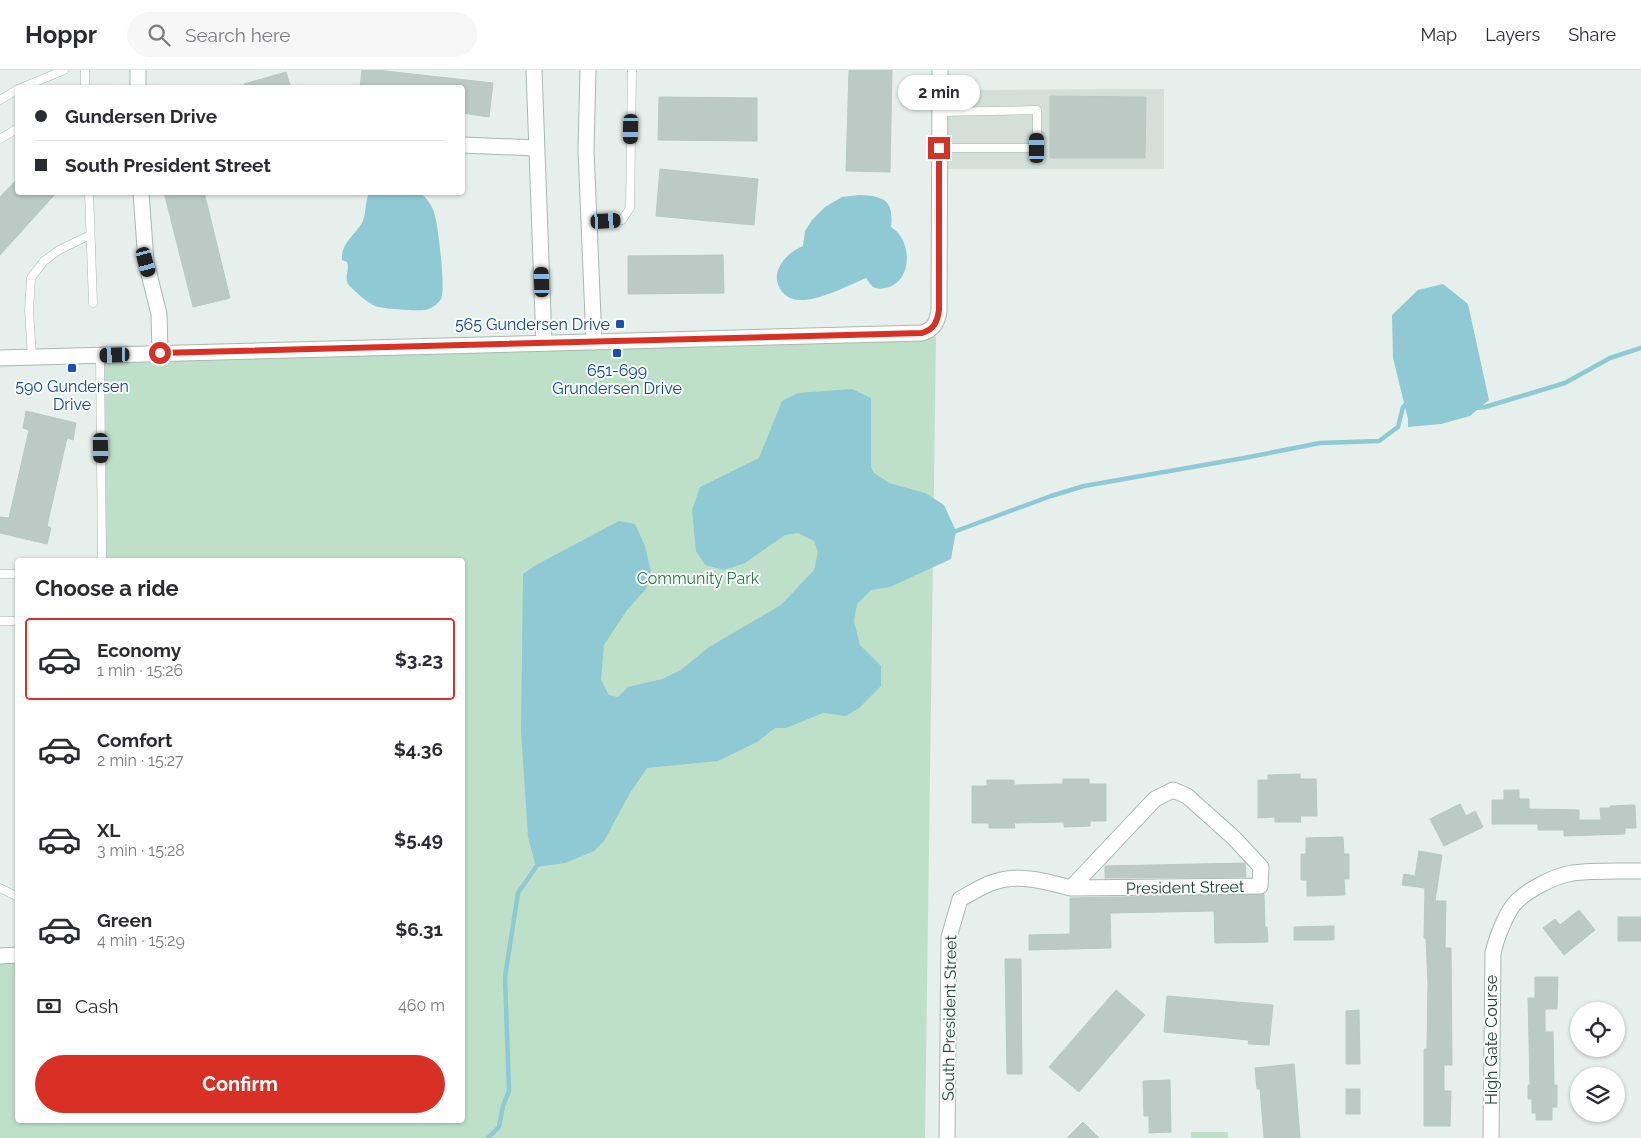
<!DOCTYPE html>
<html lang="en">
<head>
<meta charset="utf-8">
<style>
	:root { --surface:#fff; --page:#f7f7f7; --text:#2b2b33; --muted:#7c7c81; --line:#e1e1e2; --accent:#d93025 }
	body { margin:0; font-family:Raleway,sans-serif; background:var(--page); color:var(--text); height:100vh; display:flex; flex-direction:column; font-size:19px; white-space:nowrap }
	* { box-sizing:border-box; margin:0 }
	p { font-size:16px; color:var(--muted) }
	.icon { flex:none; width:28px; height:28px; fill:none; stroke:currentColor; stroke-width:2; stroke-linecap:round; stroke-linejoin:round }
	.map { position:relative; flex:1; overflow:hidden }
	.sheet { position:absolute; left:15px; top:488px; width:450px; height:565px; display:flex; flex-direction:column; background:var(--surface); border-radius:5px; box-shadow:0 1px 4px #0004 }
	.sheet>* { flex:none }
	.banner { position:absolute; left:15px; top:15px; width:450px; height:110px; border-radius:5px; box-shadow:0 1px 4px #0004; display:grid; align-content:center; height:110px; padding:0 20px; background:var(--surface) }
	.tools { position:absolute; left:1570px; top:932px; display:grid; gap:10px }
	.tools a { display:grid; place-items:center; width:55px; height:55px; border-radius:50%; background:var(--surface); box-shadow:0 1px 4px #0004; font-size:25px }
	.end { position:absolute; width:22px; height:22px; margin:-11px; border:6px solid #d93025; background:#fff; box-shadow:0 0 0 2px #fff }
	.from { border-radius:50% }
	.bubble { position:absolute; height:35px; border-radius:18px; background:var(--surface); box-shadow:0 1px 4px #0004; font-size:16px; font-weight:700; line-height:35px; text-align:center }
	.car { position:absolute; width:15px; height:30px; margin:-15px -8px; border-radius:6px; box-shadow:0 0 4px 1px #0007; background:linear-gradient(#222 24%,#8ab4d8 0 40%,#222 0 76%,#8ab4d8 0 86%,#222 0) }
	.banner b { display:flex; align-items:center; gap:18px; height:48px; font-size:19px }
	.banner b+b { border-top:1px solid var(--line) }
	.banner i { width:12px; height:12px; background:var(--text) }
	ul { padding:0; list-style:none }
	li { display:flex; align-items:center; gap:15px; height:82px; margin:0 10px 8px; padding:0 10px; border:2px solid transparent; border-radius:5px }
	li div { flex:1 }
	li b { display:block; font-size:19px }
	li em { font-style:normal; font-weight:700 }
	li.on { border-color:var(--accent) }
	li>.icon { width:45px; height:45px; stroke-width:1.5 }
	h2 { padding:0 20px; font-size:22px; line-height:60px }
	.pay { display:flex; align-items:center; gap:12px; height:55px; padding:0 20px; font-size:19px }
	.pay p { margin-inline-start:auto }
	.cta { display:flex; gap:10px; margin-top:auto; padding:10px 20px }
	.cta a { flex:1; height:58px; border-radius:30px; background:var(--accent); color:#fff; font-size:20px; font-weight:700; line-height:58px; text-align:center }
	header { display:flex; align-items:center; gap:30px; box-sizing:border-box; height:70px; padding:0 25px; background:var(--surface); border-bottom:1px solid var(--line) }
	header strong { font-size:24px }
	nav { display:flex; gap:28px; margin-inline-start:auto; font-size:18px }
	.search { width:350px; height:45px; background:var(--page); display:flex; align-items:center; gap:12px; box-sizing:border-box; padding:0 18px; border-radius:28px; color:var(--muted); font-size:19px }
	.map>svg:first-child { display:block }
	.built { fill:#d4dfda }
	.green { fill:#bfe0c8 }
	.water { fill:#8ec9d4 }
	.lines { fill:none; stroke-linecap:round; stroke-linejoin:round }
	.stream { stroke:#8ec9d4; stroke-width:4.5 }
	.building { fill:#bbcac4; stroke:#b8c9c2 }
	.service-casing { stroke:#a8b8b2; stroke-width:9 }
	.minor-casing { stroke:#a8b8b2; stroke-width:17 }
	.service { stroke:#fff; stroke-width:8 }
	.minor { stroke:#fff; stroke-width:15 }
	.route { stroke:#d93025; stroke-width:6 }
	.transit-dot { fill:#1a4fb4; stroke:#f7fbf9; stroke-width:2 }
	.labels { text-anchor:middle; stroke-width:4; stroke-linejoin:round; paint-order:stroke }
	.transit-label { font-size:16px; fill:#164399; stroke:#f7fbf9 }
	.park-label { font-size:16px; fill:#2d7a4b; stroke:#f7fbf9 }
	.street-label { font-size:16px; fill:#24423a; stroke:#f7fbf9 }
</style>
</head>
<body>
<header>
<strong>Hoppr</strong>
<div class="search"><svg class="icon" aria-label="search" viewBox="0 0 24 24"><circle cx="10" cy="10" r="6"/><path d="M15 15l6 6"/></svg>Search here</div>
<nav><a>Map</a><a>Layers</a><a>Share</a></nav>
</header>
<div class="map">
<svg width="1641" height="1068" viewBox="0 0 1641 1068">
	<rect width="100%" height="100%" fill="#e6efeb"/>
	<path class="built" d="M1164,19V99H945L950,20Z"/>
	<g class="green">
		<path d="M936,267L925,1068H0V885L17,884L18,1050H462V490H105L100,285Z"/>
		<rect x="1191" y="1062" width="37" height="6"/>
	</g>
	<g class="water">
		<path d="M369,123H421C426,128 432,135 434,142C438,153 446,220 441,229C438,234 431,239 425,240C416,241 383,239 375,236C368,233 353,220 348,214C344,206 350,200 347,192L342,190C341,173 354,166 362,153C366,146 365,132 369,123Z"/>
		<path d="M859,125C884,126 894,130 891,157C913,170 913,213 885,218C881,219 877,219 873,217C871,215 868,211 866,208C847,216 819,231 799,230C784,230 773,214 778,200C783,188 792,181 803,176L805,161L812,150L825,137L842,127Z"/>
		<path d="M1443,214L1468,234L1489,330L1470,346L1441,354L1408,357V349L1393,288L1392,245L1418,220Z"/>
		<path d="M852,319L871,328V397L874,403L889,413L925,423L944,435L956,461L951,489L890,517L871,520L857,534L854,551L860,575L881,596V616L859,638L846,646L823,643L786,658H775L757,672L718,691L647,698L630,723L604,771L594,781L565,793L536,797L528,767L521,661L523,504L536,495L619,451L635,454L645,476L651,502L646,519L627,540L604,575L601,610L609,625L618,627L628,617L662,609L681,600L709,577L781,535L814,500L818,482L814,471L798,463L785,465L745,493L724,500L705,495L696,481L692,440L700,417L759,388L782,331L798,323Z"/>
	</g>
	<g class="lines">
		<g class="stream">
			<path d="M1475,338L1485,337L1565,313L1610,288L1641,278"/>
			<path d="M956,461L1051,426L1084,416L1244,388L1320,373L1379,371L1398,357L1403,337L1408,332"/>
			<path d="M488,1068L499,1057L503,1036L509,1021L505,907L518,823L536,797"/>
		</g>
	</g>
	<g class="building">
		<path d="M362,0H376L493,13L489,47L462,43V18H360Z"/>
		<path d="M849,0H892L890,102L846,101Z"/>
		<path d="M286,2L291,18H244V14Z"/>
		<path d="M1050,26L1146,27L1145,88H1050Z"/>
		<path d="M659,27L757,28V71L658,70Z"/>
		<path d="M660,99L758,109L754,155L656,146Z"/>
		<path d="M18,108V122H57L0,185V127Z"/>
		<path d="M164,122H204L230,228L193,237Z"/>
		<path d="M723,185L724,223L628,224V186Z"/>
		<path d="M26,341L76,353L73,370L67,368L47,456L51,458L47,474L0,463V447L9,448L29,360L23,358Z"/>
		<path d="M1300,704V709H1316L1317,746H1300L1301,752H1275V747L1258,748V710H1268V705Z"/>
		<path d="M1063,709H1089V714H1106V751H1090V756L1064,757V752L1014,753L1015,758H989V753H972V716H987V710H1014V715L1063,714Z"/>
		<path d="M1504,720H1519V729H1529V739L1579,740V750H1601L1600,738H1610V736L1635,735L1636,758H1625V764L1564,766V760H1538V754H1492V730H1504Z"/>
		<path d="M1460,734L1466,746L1475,741L1483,757L1444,776L1430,749Z"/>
		<path d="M1343,767L1344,784H1349V809H1344L1345,825L1307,826V810H1301V784H1306V768Z"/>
		<path d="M1419,781L1442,785L1435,831H1446L1445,878H1451L1452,995H1444V1021H1451L1450,1056H1424V979H1427L1428,914L1426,868H1424L1425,818L1402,815L1404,804L1415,806Z"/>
		<path d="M1245,793L1246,807L1105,808V796Z"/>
		<path d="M1264,824L1265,857H1267L1268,872L1215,873L1214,841L1110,843L1111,878L1029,880V865L1070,864V828Z"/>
		<path d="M1579,840L1595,860L1564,885L1543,858L1555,849L1560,855Z"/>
		<rect x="1618" y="847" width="23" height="24"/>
		<path d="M1334,856V870H1294V857Z"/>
		<path d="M1005,889H1021L1022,1004H1007Z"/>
		<path d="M1535,907H1558L1557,939H1545V962H1553L1554,1015H1557V1037H1552V1050H1536V1043H1532V1029H1528V1015H1530L1528,928H1535Z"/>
		<path d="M1116,920L1145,945L1079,1022L1049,997Z"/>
		<path d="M1167,926L1273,935L1269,975L1248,974L1249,970L1164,962Z"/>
		<path d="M1359,940L1360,994H1346V941Z"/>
		<path d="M1294,994L1300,1068H1264L1260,1019H1257L1255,998Z"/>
		<path d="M1170,1010L1171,1062L1149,1063V1046H1144L1143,1011Z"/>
		<rect x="1346" y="1019" width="14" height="25"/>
		<path d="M1083,1052L1099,1068H1067Z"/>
	</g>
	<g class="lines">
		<defs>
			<g id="service">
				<path d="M85,0V18"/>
				<path d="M21,18L64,0"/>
				<path d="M0,30L18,19"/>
				<path d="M939,42L1037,40V78H939"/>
				<path d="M0,69L18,58"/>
				<path d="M89,122L93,233"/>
				<path d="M589,152L622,150L630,138L632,0"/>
				<path d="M100,285L102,490"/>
				<path d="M32,287L29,240L31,208L44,191L59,180L90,165"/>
				<path d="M0,504H18"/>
				<path d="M0,551H18"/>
				<path d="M0,818L18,827"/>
			</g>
			<g id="minor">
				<path d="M138,0V18"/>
				<path d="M534,0L544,273"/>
				<path d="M588,0L586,80L594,272"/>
				<path d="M462,75L536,78"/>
				<path d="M141,122L146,192L159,244L160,283"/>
				<path d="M0,288L922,263C934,259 937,253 939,241L940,0"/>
				<path d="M0,886L18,885"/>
				<path d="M947,1068L949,867L960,829C970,824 980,817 991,813C1018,803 1045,811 1071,818L1155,729L1173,720L1187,726L1234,768L1261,797L1260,816L1071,818"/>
				<path d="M1491,1068L1493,883C1496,869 1507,840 1517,831C1529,819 1555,806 1572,803C1594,800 1618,801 1641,801"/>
			</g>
		</defs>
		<use href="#service" class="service-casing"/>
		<use href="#minor" class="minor-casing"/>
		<use href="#service" class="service"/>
		<use href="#minor" class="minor"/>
	</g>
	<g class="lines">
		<path class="route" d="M160,283L922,263C934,259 937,253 939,240V78"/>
	</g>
	<g class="transit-dot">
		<rect x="615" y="249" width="10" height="10" rx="2.5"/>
		<rect x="612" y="278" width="10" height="10" rx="2.5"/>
		<rect x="67" y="293" width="10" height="10" rx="2.5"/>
	</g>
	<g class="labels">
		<g class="transit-label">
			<text x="610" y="260" text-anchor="end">565 Gundersen Drive</text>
			<text x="617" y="306">651-699<tspan x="617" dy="18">Grundersen Drive</tspan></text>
			<text x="72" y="322">590 Gundersen<tspan x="72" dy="18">Drive</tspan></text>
		</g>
		<g class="park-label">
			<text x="698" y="514">Community Park</text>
		</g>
		<g class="street-label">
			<text transform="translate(1185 817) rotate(-1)" y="6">President Street</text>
			<text transform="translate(949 948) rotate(-89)" y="6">South President Street</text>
			<text transform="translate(1491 970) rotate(-90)" y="6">High Gate Course</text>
		</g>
	</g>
</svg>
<div class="tools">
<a><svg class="icon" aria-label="locate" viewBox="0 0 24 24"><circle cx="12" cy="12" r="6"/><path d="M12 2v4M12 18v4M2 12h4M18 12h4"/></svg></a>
<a><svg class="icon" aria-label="layers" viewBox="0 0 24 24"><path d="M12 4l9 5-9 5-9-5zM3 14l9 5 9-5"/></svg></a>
</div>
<i class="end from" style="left:160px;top:283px"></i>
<i class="end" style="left:939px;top:78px"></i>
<div class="bubble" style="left:898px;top:5px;width:82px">2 min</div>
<i class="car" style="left:631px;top:59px;rotate:181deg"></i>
<i class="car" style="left:1037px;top:78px;rotate:0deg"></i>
<i class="car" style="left:606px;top:151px;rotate:87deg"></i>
<i class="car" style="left:146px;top:192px;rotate:165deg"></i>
<i class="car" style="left:542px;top:212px;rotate:358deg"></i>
<i class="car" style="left:115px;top:285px;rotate:268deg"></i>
<i class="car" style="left:101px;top:378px;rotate:179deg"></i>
<div class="banner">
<b><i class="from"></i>Gundersen Drive</b>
<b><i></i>South President Street</b>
</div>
<section class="sheet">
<h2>Choose a ride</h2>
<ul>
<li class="on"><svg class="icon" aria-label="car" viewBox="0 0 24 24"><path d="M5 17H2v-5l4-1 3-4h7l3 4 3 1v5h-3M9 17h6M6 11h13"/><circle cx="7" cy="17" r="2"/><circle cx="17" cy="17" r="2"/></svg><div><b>Economy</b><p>1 min · 15:26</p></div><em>$3.23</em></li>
<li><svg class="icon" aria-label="car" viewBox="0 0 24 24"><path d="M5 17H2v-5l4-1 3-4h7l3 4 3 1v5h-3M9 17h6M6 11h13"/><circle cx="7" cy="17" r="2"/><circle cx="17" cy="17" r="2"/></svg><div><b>Comfort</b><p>2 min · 15:27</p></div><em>$4.36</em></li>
<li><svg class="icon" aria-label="car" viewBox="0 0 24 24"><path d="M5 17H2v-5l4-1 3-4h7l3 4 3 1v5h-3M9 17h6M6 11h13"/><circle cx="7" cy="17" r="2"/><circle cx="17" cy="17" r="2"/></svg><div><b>XL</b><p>3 min · 15:28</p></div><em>$5.49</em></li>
<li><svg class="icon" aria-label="car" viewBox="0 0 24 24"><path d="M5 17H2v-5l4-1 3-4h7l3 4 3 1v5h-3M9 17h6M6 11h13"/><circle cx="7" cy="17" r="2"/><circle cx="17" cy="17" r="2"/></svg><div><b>Green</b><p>4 min · 15:29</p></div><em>$6.31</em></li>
</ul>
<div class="pay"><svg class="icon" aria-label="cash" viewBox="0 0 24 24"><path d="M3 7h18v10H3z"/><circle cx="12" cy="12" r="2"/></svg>Cash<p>460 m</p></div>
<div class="cta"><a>Confirm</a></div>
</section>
</div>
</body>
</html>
